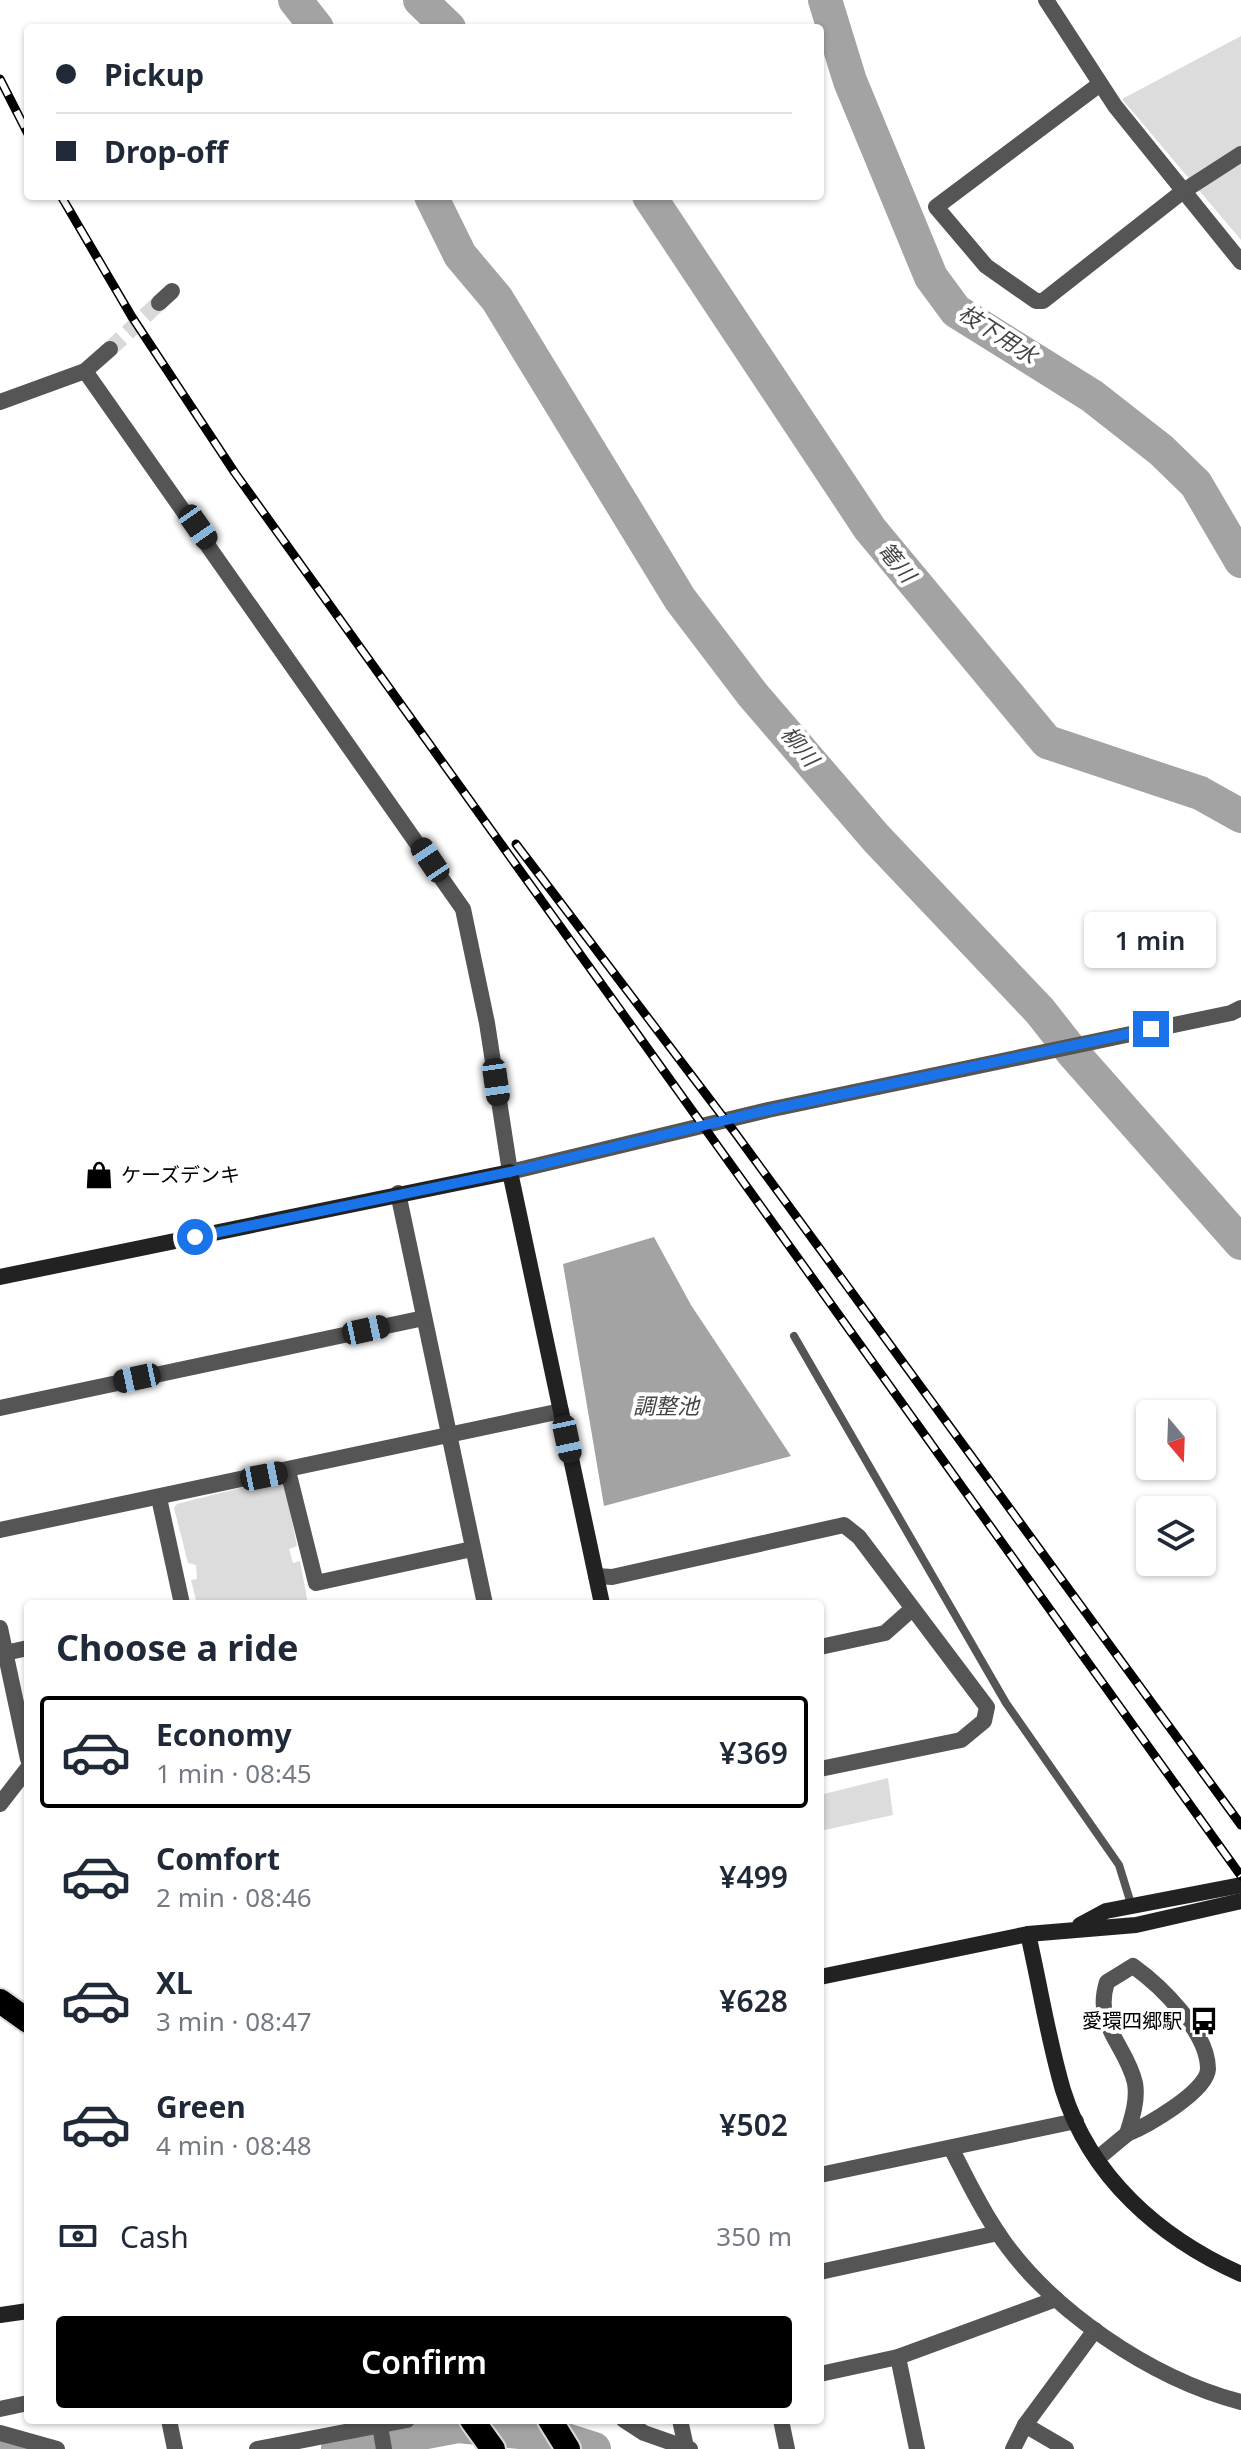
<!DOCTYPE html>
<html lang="en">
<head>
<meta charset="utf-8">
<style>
	:root { --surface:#fff; --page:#f6f6f7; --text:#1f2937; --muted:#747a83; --line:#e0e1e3; --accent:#000 }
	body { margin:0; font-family:"Noto Sans","Noto Sans JP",sans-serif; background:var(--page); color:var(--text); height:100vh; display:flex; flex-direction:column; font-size:30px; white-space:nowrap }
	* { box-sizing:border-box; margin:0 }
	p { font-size:26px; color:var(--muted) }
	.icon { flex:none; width:44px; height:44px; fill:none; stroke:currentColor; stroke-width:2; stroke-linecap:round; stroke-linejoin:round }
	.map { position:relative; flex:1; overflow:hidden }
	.panel { position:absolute; left:24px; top:1600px; width:800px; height:824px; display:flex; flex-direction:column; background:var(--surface); border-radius:8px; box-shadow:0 2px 6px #0004 }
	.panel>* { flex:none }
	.banner { position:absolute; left:24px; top:24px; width:800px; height:176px; border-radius:8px; box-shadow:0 2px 6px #0004; display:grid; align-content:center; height:176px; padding:0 32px; background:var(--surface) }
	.needle { width:52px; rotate:161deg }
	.buttons { position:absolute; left:1136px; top:1400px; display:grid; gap:16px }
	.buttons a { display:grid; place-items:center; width:80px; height:80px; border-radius:8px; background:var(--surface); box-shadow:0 2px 6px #0004; font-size:40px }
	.end { position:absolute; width:36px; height:36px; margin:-18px; border:10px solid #1a73e8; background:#fff; box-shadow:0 0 0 4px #fff }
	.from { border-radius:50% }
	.bubble { position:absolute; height:56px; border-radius:8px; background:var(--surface); box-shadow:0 2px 6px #0004; font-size:26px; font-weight:600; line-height:56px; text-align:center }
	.car { position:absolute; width:24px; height:48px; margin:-24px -12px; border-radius:10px; box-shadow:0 0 6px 2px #0007; background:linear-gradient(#222 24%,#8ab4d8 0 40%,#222 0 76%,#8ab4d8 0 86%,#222 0) }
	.banner b { display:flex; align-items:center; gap:28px; height:76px; font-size:30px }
	.banner b+b { border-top:2px solid var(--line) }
	.banner i { width:20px; height:20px; background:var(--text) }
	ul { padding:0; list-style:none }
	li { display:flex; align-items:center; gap:24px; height:112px; margin:0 16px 12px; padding:0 16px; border:4px solid transparent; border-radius:8px }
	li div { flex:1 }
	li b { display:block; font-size:30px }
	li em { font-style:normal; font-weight:600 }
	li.on { border-color:var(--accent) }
	li>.icon { width:72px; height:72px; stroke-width:1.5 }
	h2 { padding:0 32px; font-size:36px; line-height:96px }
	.pay { display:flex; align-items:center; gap:20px; height:88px; padding:0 32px; font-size:30px }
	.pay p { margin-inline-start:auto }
	.cta { display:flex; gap:16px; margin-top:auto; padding:16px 32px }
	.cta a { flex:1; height:92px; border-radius:8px; background:var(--accent); color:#fff; font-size:32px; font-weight:600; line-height:92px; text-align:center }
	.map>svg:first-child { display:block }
	.green { fill:#dcdcdc }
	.water { fill:#a3a3a3 }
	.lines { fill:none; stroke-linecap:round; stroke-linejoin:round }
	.river { stroke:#a3a3a3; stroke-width:34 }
	.street-tunnel { stroke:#d9d9d9; stroke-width:16; stroke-dasharray:16 8; stroke-linecap:butt }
	.highway-casing { stroke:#dbdbdb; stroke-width:28 }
	.lane { stroke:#555; stroke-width:8 }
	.street { stroke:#555; stroke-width:16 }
	.secondary { stroke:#222; stroke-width:16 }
	.highway { stroke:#000; stroke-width:24 }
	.rail-casing { stroke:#000; stroke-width:9 }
	.rail { stroke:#fff; stroke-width:6; stroke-dasharray:18; stroke-linecap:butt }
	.route { stroke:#1a73e8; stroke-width:10 }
	.labels { text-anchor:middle; stroke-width:8; stroke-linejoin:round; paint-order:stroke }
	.poi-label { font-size:20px; fill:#000; stroke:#fff; text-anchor:start }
	.water-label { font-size:22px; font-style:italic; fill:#444; stroke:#fff }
</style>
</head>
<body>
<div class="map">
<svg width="1241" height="2449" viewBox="0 0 1241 2449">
	<rect width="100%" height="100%" fill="#fff"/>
	<g class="green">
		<path d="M1241,36V240L1122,99Z"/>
		<path d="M276,1479L285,1486L297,1546L289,1549L293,1563L300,1561L308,1604H197L191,1580L197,1579L196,1565L188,1563L174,1508L177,1504Z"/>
		<path d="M888,1778L893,1815L820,1831V1795Z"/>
	</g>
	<path class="water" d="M654,1237L691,1305L791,1456L604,1506L563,1264Z"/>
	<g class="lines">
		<g class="river">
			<path d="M295,0L317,28"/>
			<path d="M420,0L449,28"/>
			<path d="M825,0L850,81L931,277L956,311L1092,396L1161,450L1196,484L1241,561"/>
			<path d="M431,196L460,255L497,299L680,599L753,695L876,838L1040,1011L1073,1053L1241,1243"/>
			<path d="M649,196L870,529L1047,742L1200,793L1241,816"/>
			<path d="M0,2444L17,2449"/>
			<path d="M338,2449L458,2426L550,2435L594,2449"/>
		</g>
		<path class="street-tunnel" d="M110,349L159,303"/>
		<defs>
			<g id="highway">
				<path d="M0,2001L28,2021"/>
				<path d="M472,2420L493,2449"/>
				<path d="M550,2420L568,2449"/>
			</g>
		</defs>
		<use href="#highway" class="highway-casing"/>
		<path class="lane" d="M794,1336L1006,1703L1119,1865L1132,1907"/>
		<g class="street">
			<path d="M1046,0L1115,106L1241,262"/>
			<path d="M1100,84L936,207L986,266L1036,301H1043L1182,192L1241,154"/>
			<path d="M159,303L172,291"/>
			<path d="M85,371L463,909L487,1023L510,1172L768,1110L1231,1013L1241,1008"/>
			<path d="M0,402L85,371L110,349"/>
			<path d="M398,1193L485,1604"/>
			<path d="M0,1408L424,1318"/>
			<path d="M288,1471L316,1583L472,1549"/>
			<path d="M159,1498L182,1604"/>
			<path d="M0,1530L561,1411"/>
			<path d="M596,1576L612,1577L844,1525L859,1537L987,1707L984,1721L961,1740L820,1769"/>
			<path d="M0,1628L28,1759"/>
			<path d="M820,1647L885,1633L912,1609"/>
			<path d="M5,1653L28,1648"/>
			<path d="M0,1804L28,1768"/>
			<path d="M1133,1966C1161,1986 1208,2032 1208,2069C1207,2092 1146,2126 1127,2134C1132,2118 1138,2100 1135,2083C1126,2044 1093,2026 1107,1982Z"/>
			<path d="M952,2150C966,2177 979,2205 996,2230C1047,2309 1152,2379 1241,2402"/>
			<path d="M1098,2158L1127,2134"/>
			<path d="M820,2175L1076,2121"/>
			<path d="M820,2272L998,2233"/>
			<path d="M898,2357L917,2449"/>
			<path d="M820,2374L898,2357L1056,2299"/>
			<path d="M0,2409L28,2403"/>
			<path d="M169,2420L175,2449"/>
			<path d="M624,2420L644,2433L690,2449"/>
			<path d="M680,2420L686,2447"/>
			<path d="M781,2420L787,2449"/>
			<path d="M1025,2425L1066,2449"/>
			<path d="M380,2426L384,2449"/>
			<path d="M0,2433L57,2449"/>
			<path d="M257,2449L407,2420"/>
			<path d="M1013,2449L1025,2425L1095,2330"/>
		</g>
		<g class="secondary">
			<path d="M0,1277L510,1172L602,1604"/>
			<path d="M1080,1925L1106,1911L1241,1885"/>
			<path d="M1028,1934C1040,1986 1048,2039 1063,2090C1090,2177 1160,2238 1241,2274"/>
			<path d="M820,1977L1028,1934L1136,1925L1241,1901"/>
			<path d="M0,2315L28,2311"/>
		</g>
		<use href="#highway" class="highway"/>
		<defs>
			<g id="rail">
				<path d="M0,79L28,134"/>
				<path d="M61,196L132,317L235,473L1241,1876"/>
				<path d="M516,844L736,1134L1241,1825"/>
			</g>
		</defs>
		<use href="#rail" class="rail-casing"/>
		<use href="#rail" class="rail"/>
	</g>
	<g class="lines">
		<path class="route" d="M195,1237L510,1172L768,1110L1151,1029"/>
	</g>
	<defs>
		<symbol id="shop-bare" viewBox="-9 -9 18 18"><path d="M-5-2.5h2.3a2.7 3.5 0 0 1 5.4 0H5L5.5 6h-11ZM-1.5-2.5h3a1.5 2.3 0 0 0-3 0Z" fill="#000" stroke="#fff" stroke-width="2.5" paint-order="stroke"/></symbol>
		<symbol id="bus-bare" viewBox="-9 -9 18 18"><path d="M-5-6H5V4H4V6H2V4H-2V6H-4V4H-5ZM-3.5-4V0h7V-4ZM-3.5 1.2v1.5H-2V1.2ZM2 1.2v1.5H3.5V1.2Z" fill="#000" stroke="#fff" stroke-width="2.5" paint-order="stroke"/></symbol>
	</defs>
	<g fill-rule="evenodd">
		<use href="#shop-bare" x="79" y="1155" width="40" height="40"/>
		<use href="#bus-bare" x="1184" y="2001" width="40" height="40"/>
	</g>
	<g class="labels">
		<g class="poi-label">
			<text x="121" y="1182">ケーズデンキ</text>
			<text x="1182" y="2028" text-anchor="end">愛環四郷駅</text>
		</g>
		<g class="water-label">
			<text transform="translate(998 334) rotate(33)" y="8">枝下用水</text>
			<text transform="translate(897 562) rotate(50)" y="8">篭川</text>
			<text transform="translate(800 746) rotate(51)" y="8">柳川</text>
			<text x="666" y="1414">調整池</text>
		</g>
	</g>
</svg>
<div class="buttons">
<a><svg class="needle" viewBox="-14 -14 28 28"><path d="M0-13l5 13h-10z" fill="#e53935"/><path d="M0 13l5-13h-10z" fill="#747a83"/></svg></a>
<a><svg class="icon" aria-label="layers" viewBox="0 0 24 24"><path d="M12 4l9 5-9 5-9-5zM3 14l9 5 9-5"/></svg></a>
</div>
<i class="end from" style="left:195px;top:1237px"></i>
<i class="end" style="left:1151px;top:1029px"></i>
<div class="bubble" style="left:1084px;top:912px;width:132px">1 min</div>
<i class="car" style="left:198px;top:527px;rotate:145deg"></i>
<i class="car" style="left:430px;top:860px;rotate:326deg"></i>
<i class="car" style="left:496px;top:1082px;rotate:172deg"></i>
<i class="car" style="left:366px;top:1330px;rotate:78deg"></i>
<i class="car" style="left:137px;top:1378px;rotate:258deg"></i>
<i class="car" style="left:567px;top:1439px;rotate:168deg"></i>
<i class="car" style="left:264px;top:1476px;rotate:79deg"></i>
<div class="banner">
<b><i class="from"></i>Pickup</b>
<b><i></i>Drop-off</b>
</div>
<section class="panel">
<h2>Choose a ride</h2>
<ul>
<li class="on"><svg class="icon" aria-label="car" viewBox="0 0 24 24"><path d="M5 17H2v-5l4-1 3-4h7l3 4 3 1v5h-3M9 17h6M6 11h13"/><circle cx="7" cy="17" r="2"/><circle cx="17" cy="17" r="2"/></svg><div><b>Economy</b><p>1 min · 08:45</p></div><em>¥369</em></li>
<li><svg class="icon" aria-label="car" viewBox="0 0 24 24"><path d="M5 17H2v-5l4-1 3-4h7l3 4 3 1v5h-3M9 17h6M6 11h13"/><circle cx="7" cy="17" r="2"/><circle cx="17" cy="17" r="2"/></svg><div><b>Comfort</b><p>2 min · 08:46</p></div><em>¥499</em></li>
<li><svg class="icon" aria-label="car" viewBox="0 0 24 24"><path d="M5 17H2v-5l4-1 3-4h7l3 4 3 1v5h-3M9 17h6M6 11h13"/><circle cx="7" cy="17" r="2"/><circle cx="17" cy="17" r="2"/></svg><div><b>XL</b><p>3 min · 08:47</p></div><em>¥628</em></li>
<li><svg class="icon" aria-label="car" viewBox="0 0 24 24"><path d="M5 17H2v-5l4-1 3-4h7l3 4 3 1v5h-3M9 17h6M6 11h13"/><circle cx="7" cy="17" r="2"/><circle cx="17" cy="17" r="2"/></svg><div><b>Green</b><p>4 min · 08:48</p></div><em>¥502</em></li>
</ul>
<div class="pay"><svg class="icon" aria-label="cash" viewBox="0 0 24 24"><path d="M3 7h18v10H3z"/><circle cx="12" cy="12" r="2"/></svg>Cash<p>350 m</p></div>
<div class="cta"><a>Confirm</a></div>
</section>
</div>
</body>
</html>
